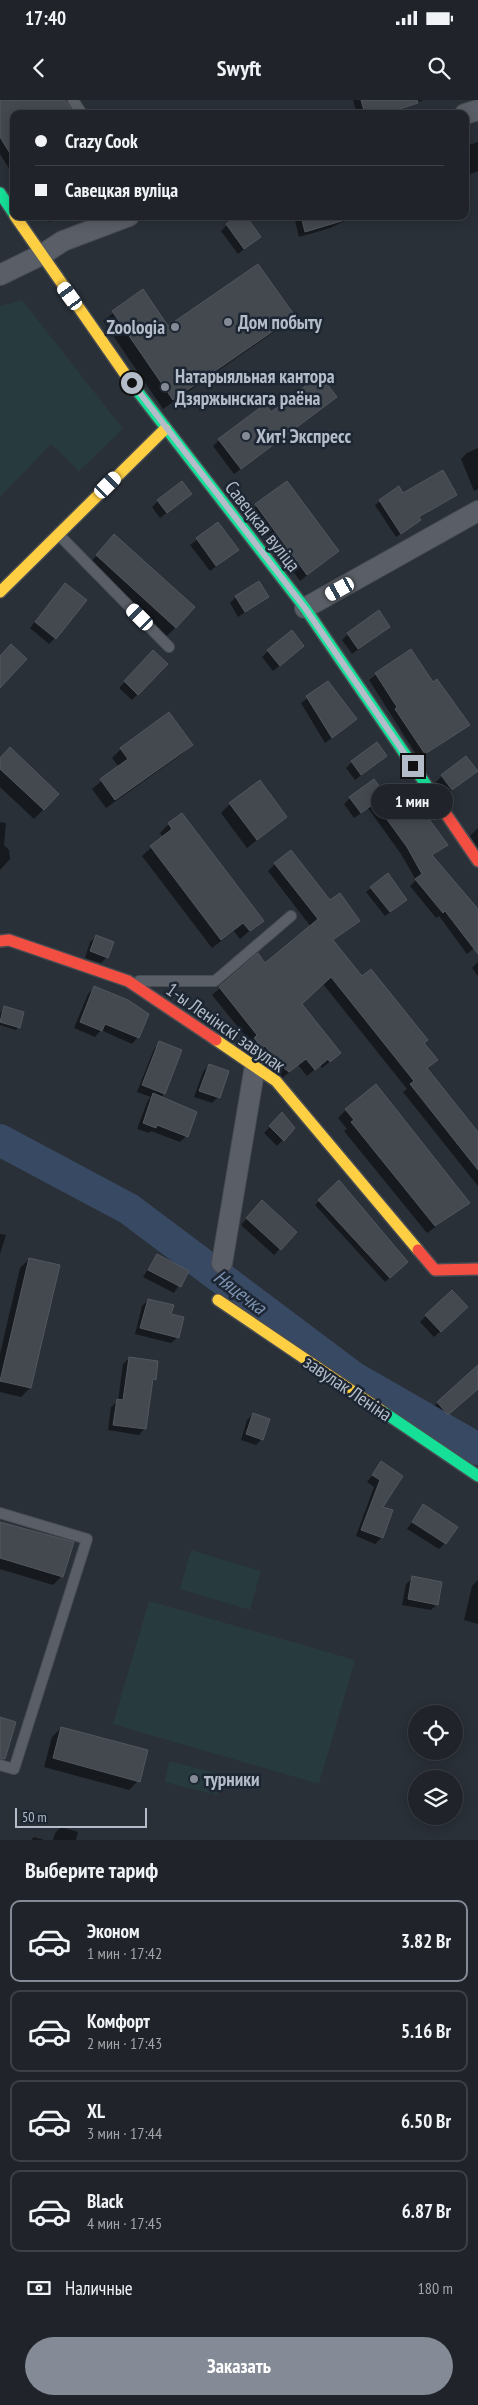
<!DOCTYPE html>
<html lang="ru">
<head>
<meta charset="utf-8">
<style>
	:root { --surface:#20242a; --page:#2d3036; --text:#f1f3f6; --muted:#a2a4a8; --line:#3d4147; --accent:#848b96 }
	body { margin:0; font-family:"PT Sans Narrow",sans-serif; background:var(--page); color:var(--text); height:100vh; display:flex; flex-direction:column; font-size:19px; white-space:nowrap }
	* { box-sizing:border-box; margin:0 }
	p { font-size:16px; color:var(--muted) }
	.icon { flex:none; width:28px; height:28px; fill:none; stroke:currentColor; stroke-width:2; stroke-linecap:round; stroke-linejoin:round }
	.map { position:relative; height:1740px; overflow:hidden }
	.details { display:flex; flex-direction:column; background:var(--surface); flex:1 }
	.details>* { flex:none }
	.guide { position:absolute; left:10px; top:10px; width:459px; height:110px; border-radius:10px; box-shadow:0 2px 12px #0003,0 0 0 1px var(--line); display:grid; align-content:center; height:110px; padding:0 25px; background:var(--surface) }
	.tools { position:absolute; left:408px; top:1605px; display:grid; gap:10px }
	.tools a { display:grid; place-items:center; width:55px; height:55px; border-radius:50%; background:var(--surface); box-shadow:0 2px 12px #0003,0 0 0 1px var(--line); font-size:25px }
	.scale { position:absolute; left:15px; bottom:12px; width:132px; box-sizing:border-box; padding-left:5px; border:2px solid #b4bcc9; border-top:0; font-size:14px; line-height:18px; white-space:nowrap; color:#b4bcc9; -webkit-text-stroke:4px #1d2633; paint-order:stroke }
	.end { position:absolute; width:22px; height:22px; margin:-11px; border:6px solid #b4bcc9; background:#111; box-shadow:0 0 0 2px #111 }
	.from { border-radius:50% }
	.bubble { position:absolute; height:35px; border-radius:18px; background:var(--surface); box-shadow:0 2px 12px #0003,0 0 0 1px var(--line); font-size:16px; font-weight:700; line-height:35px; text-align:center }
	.car { position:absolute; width:15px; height:30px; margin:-15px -8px; border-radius:6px; box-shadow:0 0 4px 1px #0007; background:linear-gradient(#fff 24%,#345 0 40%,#fff 0 76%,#345 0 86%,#fff 0) }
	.guide b { display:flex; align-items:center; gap:18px; height:48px; font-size:19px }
	.guide b+b { border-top:1px solid var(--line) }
	.guide i { width:12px; height:12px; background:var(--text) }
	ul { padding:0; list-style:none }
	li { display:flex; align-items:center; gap:15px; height:82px; margin:0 10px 8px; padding:0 15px; border:2px solid var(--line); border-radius:10px }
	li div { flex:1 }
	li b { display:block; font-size:19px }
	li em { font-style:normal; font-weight:700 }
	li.active { border-color:var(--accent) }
	li>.icon { width:45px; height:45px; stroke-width:1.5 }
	h2 { padding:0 25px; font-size:22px; line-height:60px }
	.pay { display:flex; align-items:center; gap:12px; height:55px; padding:0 25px; font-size:19px }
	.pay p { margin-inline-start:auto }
	.primary-button { display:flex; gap:10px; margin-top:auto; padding:10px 25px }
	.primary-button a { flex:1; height:58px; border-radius:30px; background:var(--accent); color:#fff; font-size:20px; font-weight:700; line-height:58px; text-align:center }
	.status { display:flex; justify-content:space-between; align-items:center; height:35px; padding:0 25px; background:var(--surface); direction:ltr }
	.status svg { height:14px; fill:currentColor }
	header { display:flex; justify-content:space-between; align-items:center; height:65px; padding:0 25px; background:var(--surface); font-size:22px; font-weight:700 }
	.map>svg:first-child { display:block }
	.green { fill:#273a3e }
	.shadow { fill:#0007 }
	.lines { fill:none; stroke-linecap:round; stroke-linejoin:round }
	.river { stroke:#384963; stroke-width:32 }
	.building { fill:#444950; stroke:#52575f }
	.lane-casing { stroke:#484c53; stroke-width:12 }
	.street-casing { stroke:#484c53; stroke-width:22 }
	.fast-casing { stroke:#484c53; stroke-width:14 }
	.slow-casing { stroke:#484c53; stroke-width:14 }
	.jam-casing { stroke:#484c53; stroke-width:14 }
	.lane { stroke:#5a5e66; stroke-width:10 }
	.street { stroke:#5a5e66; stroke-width:20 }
	.fast { stroke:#16e098; stroke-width:11 }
	.slow { stroke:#ffcf43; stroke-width:11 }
	.jam { stroke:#f24e42; stroke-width:11 }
	.route { stroke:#b4bcc9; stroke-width:6 }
	.poi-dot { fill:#848b96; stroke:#1d2633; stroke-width:2 }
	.labels { text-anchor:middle; stroke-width:5; stroke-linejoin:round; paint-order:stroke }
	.poi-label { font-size:19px; font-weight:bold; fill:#b4bcc9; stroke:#1d2633; text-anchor:start }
	.street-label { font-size:19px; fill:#b4bcc9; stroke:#1d2633 }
	.water-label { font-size:20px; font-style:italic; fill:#7c92b1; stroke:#1d2633 }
</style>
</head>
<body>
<div class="status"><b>17:40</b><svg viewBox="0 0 49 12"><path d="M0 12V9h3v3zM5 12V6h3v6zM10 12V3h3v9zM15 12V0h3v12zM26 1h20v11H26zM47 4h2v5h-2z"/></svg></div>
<header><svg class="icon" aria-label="back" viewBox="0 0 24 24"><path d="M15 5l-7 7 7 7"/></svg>Swyft<svg class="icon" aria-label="search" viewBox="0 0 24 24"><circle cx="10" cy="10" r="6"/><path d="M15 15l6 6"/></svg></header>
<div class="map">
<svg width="478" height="1740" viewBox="0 0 478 1740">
	<rect width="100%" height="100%" fill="#2a3038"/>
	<g class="green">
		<path d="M22,200L123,329L79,371L51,344L0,397V206Z"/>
		<path d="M191,1450L261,1471L250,1510L180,1489Z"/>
		<path d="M149,1501L355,1560L319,1684L113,1624Z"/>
		<path d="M169,1661L224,1675L217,1695L165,1682Z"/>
	</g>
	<g class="shadow">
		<path d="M0,0H64L14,14V76L0,54Z"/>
		<path d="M353,0H425L397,7L392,14H357Z"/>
		<path d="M478,42V71L465,76V46Z"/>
		<path d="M44,116H61L49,122Z"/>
		<path d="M294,116H355L330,128L299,137Z"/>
		<path d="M227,125L259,137L238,154L221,131Z"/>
		<path d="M143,191L168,228L293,216L284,225L163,309L103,221Z"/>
		<path d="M335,297L234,374L213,346L219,340L270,314Z"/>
		<path d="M478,348V389L474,391L461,359L467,353Z"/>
		<path d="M287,383L337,451L300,481L250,411Z"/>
		<path d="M398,388L403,394L456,395L419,418L415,424L396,437L375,405Z"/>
		<path d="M191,394L160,418L152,407L158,401Z"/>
		<path d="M218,424L237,450L210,471L190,445Z"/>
		<path d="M106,445L176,527L167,536L88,465Z"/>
		<path d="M65,485L55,538L49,544L30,528Z"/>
		<path d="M236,497H267L238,517L230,503Z"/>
		<path d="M389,526L352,554L342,540L348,534Z"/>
		<path d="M410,550L432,583L468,625L419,659L369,580Z"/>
		<path d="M268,551L297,552L273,571L262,557Z"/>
		<path d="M153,552L166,564L132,600L119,588Z"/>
		<path d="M328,583L349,625L325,643L301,603Z"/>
		<path d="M191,645L182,654L106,708L92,689L119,667L112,658L121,649Z"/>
		<path d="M385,656L355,680L346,668L352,662Z"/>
		<path d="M0,659L58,694L34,719L0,687Z"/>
		<path d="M442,676L470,677L446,695L436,682Z"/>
		<path d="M350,698H387L446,745L432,756L478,810V845L467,854L439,816L436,818L410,786L416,780L401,754L368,708L354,718L344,704Z"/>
		<path d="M230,704L286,717L247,748L221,713Z"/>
		<path d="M0,722L6,723L4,745L9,750L10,759L0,770Z"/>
		<path d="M169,724L262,820L240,839L234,831L212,848L142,756L163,737L160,733Z"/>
		<path d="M478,728V749L470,736Z"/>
		<path d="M275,764L358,821L333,841L362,878L436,960L426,969L478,1034V1086L403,992L407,989L323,884L300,904L332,960L322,968L320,965L307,976L298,965L281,979L248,946L251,943L212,895L220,888L265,865L311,827L268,771Z"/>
		<path d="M388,775L406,800L385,816L366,792Z"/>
		<path d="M97,836L107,857L101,863L85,858L90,842Z"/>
		<path d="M478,862V876L472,868Z"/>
		<path d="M94,888L138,937L132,944L101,930L95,937L74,928L88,894Z"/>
		<path d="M4,907L18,927L16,930L0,925V914Z"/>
		<path d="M160,943L181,951L164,994L161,997L186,1036L180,1042L151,1031L149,1033L137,1029L148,1000L151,997L137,992L154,949Z"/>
		<path d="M209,965L218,997L212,1003L194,997L203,972Z"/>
		<path d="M346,1010L468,1103L427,1133L344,1031L347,1029L338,1018Z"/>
		<path d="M282,1014L294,1028L277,1046L264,1033Z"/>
		<path d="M339,1082L402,1166L385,1182L315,1105Z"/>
		<path d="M256,1108L295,1132L274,1155L241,1125Z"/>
		<path d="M0,1134L6,1135L0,1154Z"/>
		<path d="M157,1156L187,1172L174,1193L143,1177Z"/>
		<path d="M29,1159L30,1288L21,1297L0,1292V1254L20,1168Z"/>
		<path d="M148,1200L170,1215L178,1237L171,1243L135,1234L142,1206Z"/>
		<path d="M460,1213L434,1237L420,1222L426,1216Z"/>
		<path d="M129,1258L155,1279L151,1283L145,1328L139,1335L108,1330L111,1307L118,1301L123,1264Z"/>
		<path d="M473,1271L478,1276V1288L441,1320L431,1309Z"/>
		<path d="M253,1314L262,1339L256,1345L241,1340L247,1320Z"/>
		<path d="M382,1363V1437L375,1444L356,1436L374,1387L367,1382Z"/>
		<path d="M424,1406L445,1443L439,1449L407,1429Z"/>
		<path d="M12,1425L73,1443L62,1476L53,1485L0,1469V1437Z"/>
		<path d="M413,1478L437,1504L431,1510L402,1505L406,1484Z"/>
		<path d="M478,1480V1524L464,1520L472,1486Z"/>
		<path d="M61,1628L138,1681L129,1690L44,1667L52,1637Z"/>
		<path d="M61,1727L78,1732L76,1740H53L55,1733Z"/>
		<path d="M34,1737L44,1740H31Z"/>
	</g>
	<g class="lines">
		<path class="river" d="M0,1040L129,1109L353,1277L478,1349"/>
	</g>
	<g class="building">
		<path d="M0,0H65L74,14H14V60L0,37Z"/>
		<path d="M361,0H417L418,3L384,14H365Z"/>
		<path d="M237,116H246L261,137L244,149L226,124Z"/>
		<path d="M301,116H345V120L305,132Z"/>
		<path d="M258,164L295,216L173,300L112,211L143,189L168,226Z"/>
		<path d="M320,275L337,297L241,369L218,339L265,304L271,312Z"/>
		<path d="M443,370L457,395L419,417L421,420L401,434L379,400L399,386L403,393Z"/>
		<path d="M182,381L192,394L167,413L157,400Z"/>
		<path d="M287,381L339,451L307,475L255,404Z"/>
		<path d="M218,422L239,450L216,466L196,438Z"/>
		<path d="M114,434L195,507L176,528L96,455Z"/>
		<path d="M259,481L269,497L245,512L235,496Z"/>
		<path d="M65,483L87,500L56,539L35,522Z"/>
		<path d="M379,510L390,527L358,549L347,533Z"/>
		<path d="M292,530L304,546L280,566L267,550Z"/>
		<path d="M11,544L27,559L0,588V556Z"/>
		<path d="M411,549L433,582L437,579L470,625L425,654L395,609L397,607L375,573Z"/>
		<path d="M153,550L168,564L138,595L124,581Z"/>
		<path d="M328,581L357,619L332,638L306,596Z"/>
		<path d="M169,612L193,645L115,700L100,679L128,659L120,648Z"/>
		<path d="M377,642L387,656L361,675L351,661Z"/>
		<path d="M10,647L59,694L44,710L0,669V658Z"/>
		<path d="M466,656L478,671L452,690L441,675Z"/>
		<path d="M374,679L387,697L404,685L448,745L432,755L478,809V854L445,811L443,813L415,779L422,774L407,747L375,703L361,713L349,697Z"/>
		<path d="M260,680L287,717L257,740L229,703Z"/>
		<path d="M182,713L264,821L250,831L243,823L221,840L150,746L172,729L168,723Z"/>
		<path d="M291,750L330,800L340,793L360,821L333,840L362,876L371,869L428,940L424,943L438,960L427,968L478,1032V1070L410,984L414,981L331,877L302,904L341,953L330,962L328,959L315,970L306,959L289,972L279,964L265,946L262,948L254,938L257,935L219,887L258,853L265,863L318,819L274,763Z"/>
		<path d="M388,773L407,800L390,812L370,787Z"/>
		<path d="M96,835L114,842L108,858L90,851Z"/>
		<path d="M94,886L128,900L149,914L139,938L105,924L102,931L80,922Z"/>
		<path d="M4,906L24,912L20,928L0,922Z"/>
		<path d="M159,941L182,950L165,994L142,985Z"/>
		<path d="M209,964L229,971L220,998L199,991Z"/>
		<path d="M376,984L470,1103L435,1126L351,1022L354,1020L345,1009Z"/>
		<path d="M153,993L197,1012L188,1037L157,1025L156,1028L143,1023Z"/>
		<path d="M282,1012L295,1028L284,1041L269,1026Z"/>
		<path d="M339,1080L408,1162L390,1178L318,1100Z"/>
		<path d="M262,1100L297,1132L281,1150L246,1118Z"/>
		<path d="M157,1154L189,1171L181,1187L148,1170Z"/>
		<path d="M29,1158L60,1165L31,1288L0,1281Z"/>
		<path d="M452,1190L468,1207L441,1232L425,1215Z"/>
		<path d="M148,1199L174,1205L171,1214L184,1217L179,1238L140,1228Z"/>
		<path d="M129,1257L158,1261L156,1280L153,1279L146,1329L113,1325L117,1299L123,1300Z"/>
		<path d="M478,1265V1289L448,1315L437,1302Z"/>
		<path d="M253,1313L270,1319L263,1340L246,1334Z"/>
		<path d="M381,1361L403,1376L383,1407L393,1410L383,1438L361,1430L380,1380L372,1375Z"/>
		<path d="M423,1404L458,1427L446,1444L412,1422Z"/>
		<path d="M0,1422L74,1442L63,1477L0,1458Z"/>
		<path d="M412,1476L442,1482L438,1505L408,1499Z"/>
		<path d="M0,1617L16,1622L5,1659L0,1658Z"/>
		<path d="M61,1627L148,1650L140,1682L53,1658Z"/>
	</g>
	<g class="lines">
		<defs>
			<g id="lane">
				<path d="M73,0L82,14"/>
				<path d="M59,435L169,547"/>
				<path d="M139,881H215L291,816"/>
				<path d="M0,1413L87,1439L14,1669L0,1665"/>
			</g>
			<g id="street">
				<path d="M465,14L478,10"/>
				<path d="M0,175L43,154L63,141L129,116"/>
				<path d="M305,508L478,411"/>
				<path d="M222,1163L255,966"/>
			</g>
			<g id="fast">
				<path d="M0,93L14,114"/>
				<path d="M132,284L305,508L431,692"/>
				<path d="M382,1311L478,1376"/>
			</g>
			<g id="slow">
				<path d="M15,116L132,284"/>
				<path d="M0,492L165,329"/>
				<path d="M216,940L276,981L418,1150"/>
				<path d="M218,1200L382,1311"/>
			</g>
			<g id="jam">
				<path d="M431,692L478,761"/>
				<path d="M0,841L9,840L128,881L216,940"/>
				<path d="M418,1150L435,1170L478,1169"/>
			</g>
		</defs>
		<use href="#lane" class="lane-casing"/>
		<use href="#street" class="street-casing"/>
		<use href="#fast" class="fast-casing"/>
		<use href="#slow" class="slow-casing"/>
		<use href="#jam" class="jam-casing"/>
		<use href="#lane" class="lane"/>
		<use href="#street" class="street"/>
		<use href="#fast" class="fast"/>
		<use href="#slow" class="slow"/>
		<use href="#jam" class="jam"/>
	</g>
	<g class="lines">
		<path class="route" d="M132,283L305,508L413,666"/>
	</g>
	<g class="poi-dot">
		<circle cx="228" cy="222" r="5"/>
		<circle cx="175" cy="227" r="5"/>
		<circle cx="165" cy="287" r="5"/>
		<circle cx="246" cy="336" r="5"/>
		<circle cx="194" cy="1679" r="5"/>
	</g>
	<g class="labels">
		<g class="poi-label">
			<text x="238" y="229">Дом побыту</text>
			<text x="165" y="234" text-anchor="end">Zoologia</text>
			<text x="175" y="283">Натарыяльная кантора<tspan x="175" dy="22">Дзяржынскага раёна</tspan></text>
			<text x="256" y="343">Хит! Экспресс</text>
			<text x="204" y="1686">турники</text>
		</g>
		<g class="street-label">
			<text transform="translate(263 426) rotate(52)" y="7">Савецкая вуліца</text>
			<text transform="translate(226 927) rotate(35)" y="7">1-ы Ленінскі завулак</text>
			<text transform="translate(348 1288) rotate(34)" y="7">завулак Леніна</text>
		</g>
		<g class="water-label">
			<text transform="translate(240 1192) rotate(37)" y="7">Няцечка</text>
		</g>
	</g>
</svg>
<div class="tools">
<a><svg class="icon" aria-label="locate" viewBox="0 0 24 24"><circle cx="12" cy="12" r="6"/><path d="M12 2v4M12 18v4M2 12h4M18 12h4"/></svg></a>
<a><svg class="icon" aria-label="layers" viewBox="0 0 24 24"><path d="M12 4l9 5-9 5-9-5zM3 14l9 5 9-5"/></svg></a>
</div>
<div class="scale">50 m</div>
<i class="end from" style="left:132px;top:283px"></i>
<i class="end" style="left:413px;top:666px"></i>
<div class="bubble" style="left:371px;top:684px;width:82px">1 мин</div>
<i class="car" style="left:70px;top:196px;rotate:324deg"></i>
<i class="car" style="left:108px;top:385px;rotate:45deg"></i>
<i class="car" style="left:340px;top:489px;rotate:241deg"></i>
<i class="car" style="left:140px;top:517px;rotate:315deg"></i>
<div class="guide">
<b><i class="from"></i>Crazy Cook</b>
<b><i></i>Савецкая вуліца</b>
</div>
</div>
<section class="details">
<h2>Выберите тариф</h2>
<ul>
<li class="active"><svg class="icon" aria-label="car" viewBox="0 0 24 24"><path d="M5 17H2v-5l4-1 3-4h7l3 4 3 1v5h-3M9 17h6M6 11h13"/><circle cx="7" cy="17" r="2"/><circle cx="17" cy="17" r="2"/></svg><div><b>Эконом</b><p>1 мин · 17:42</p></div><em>3.82 Br</em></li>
<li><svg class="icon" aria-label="car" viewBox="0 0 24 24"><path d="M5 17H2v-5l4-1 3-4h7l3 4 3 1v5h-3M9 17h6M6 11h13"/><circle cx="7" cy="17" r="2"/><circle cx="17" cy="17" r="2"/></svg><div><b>Комфорт</b><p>2 мин · 17:43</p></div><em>5.16 Br</em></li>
<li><svg class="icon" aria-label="car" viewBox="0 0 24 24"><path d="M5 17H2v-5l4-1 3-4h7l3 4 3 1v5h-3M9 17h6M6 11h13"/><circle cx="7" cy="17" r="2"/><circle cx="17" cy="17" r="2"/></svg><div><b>XL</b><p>3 мин · 17:44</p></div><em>6.50 Br</em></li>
<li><svg class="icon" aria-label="car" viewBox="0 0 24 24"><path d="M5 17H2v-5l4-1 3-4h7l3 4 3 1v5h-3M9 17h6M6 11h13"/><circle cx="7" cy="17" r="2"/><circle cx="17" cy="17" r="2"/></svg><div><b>Black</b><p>4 мин · 17:45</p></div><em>6.87 Br</em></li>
</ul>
<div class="pay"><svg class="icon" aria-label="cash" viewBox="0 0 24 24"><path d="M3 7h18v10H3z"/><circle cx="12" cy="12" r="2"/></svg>Наличные<p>180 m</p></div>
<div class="primary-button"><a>Заказать</a></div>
</section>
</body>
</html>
